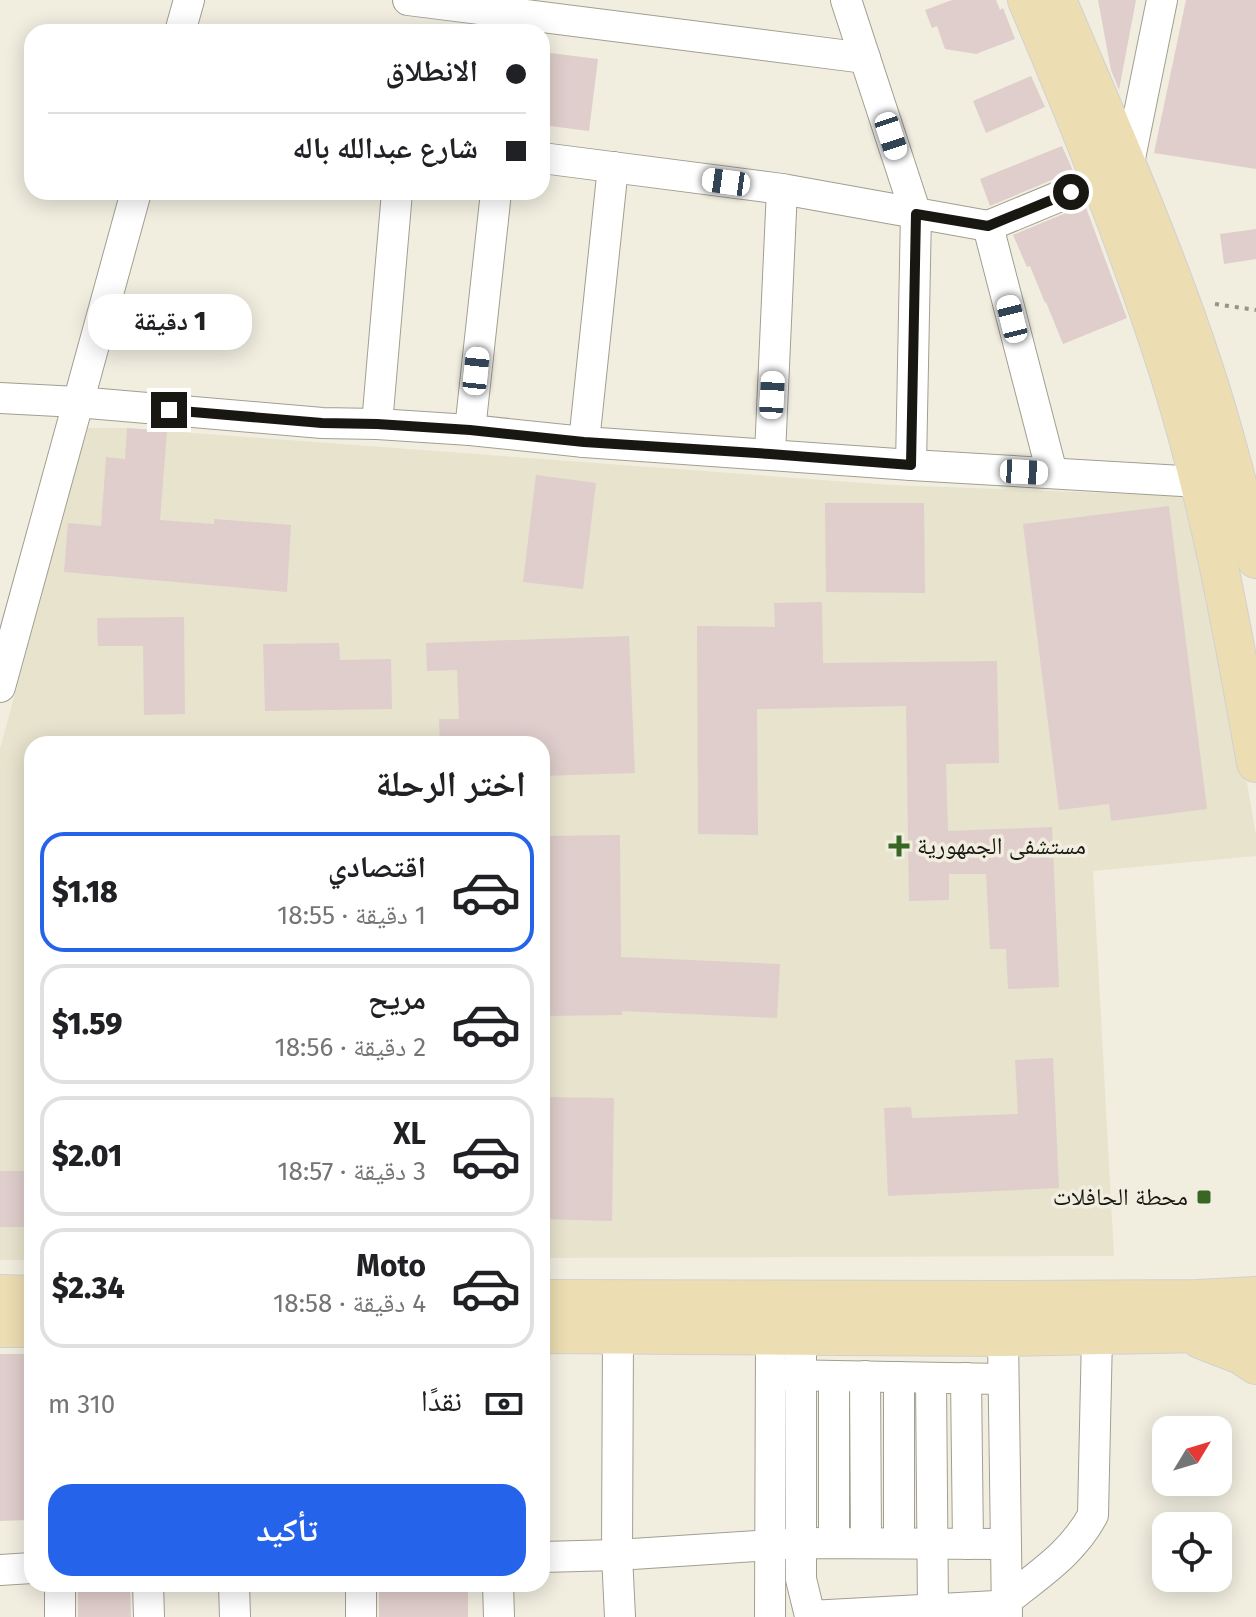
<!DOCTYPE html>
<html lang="ar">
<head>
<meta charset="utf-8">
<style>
	:root { --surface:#fff; --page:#f6f6f6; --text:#202124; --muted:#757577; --line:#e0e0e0; --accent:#2563eb }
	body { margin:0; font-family:"Fira Sans","Noto Naskh Arabic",sans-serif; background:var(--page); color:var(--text); direction:rtl; height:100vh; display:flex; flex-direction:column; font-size:30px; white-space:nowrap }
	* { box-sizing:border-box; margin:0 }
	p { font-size:26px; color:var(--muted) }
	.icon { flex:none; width:44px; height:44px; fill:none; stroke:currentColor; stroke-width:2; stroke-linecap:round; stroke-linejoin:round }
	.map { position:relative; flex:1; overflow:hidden; direction:ltr }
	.sheet { position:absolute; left:24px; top:736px; width:526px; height:856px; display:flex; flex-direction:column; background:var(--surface); border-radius:24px; box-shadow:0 4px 20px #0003; direction:rtl }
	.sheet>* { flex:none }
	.guide { position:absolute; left:24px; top:24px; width:526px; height:176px; border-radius:24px; box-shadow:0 4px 20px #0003; direction:rtl; display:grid; align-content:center; height:176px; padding:0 24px; background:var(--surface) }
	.needle { width:52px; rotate:52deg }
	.tools { position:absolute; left:1152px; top:1416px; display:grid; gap:16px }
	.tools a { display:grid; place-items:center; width:80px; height:80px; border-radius:16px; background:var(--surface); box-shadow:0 4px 20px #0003; font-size:40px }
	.end { position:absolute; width:36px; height:36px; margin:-18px; border:10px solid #181712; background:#fff; box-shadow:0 0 0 4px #fff }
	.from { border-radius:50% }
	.bubble { position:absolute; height:56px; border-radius:24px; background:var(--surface); box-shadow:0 4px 20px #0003; font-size:26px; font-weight:800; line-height:56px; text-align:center; direction:rtl }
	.car { position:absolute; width:24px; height:48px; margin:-24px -12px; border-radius:10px; box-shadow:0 0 6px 2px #0007; background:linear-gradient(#fff 24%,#345 0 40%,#fff 0 76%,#345 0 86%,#fff 0) }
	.guide b { display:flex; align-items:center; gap:28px; height:76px; font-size:30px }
	.guide b+b { border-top:2px solid var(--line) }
	.guide i { width:20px; height:20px; background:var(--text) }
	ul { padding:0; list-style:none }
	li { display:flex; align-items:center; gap:24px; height:120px; margin:0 16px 12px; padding:0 8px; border:4px solid var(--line); border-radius:24px }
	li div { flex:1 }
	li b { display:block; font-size:30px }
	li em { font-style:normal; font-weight:800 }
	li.selected { border-color:var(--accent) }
	li>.icon { width:72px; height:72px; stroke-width:1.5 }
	h2 { padding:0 24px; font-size:36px; line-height:96px }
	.pay { display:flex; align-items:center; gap:20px; height:88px; padding:0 24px; font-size:30px }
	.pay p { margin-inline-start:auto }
	.button { display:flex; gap:16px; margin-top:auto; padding:16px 24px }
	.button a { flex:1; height:92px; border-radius:24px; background:var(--accent); color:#fff; font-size:32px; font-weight:800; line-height:92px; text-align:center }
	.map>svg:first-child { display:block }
	.built { fill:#e7e3cd }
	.building { fill:#dfcecc }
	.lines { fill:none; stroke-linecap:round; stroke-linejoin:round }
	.minor-casing { stroke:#a19f91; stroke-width:32 }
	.major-casing { stroke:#d1d1d0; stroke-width:40 }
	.path { stroke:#96948a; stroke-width:4; stroke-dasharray:4 6; stroke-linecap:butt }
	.minor { stroke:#fff; stroke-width:30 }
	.major { stroke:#ecddb3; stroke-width:38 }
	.route { stroke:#181712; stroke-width:10 }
	.poi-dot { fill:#396624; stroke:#f1eee0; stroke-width:3 }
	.labels { text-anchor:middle; stroke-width:7; stroke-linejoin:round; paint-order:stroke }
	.poi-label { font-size:24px; fill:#181712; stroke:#f1eee0; text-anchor:start }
</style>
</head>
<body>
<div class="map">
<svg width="1256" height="1617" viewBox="0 0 1256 1617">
	<rect width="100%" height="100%" fill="#f1eee0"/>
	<path class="built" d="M87,428H127L890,485L1188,496L1217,609L1256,835V856L1093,871L1114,1256L542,1258V744H32V1260H0V749Z"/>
	<g class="building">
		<path d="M952,0H996L1000,10L1003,8L1015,39L976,54L945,49L937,26L932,28L925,10Z"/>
		<path d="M1098,0H1136L1119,90L1111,70Z"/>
		<path d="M1186,0H1256V169L1154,153Z"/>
		<path d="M542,52L598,59L589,131L542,125Z"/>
		<path d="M1031,76L1045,107L986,133L973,101Z"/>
		<path d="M1062,146L1073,171L990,206L980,179Z"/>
		<path d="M1085,205L1127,318L1063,344L1046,302L1045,303L1030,266L1027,267L1013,235Z"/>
		<path d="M1256,229V259L1224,264L1220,234Z"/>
		<path d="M127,428L167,431L160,520L214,524V519L291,525L287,592L64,572L68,523L101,526L106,457L125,459Z"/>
		<path d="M536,475L596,483L583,589L523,582Z"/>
		<path d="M825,503H924L925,593L826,592Z"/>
		<path d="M1169,506L1207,809L1111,821L1109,804L1059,810L1023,524Z"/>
		<path d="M822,602L823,663L997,661L999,763L946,764L948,831L1052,827L1059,987L1008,989L1006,949H990L986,874H949V900L909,901L906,706L757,709L758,835L698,834L697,626L775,627L774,603Z"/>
		<path d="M184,617L185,714L144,715L143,646H98L97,618Z"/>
		<path d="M629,636L635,773L542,776V744H440L439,719H459L457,670L427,671L426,643Z"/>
		<path d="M339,643L340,660L391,659L392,709L265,711L263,644Z"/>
		<path d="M620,835L621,957L780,964L777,1018L622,1011V1015L542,1016V836Z"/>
		<path d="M1053,1058L1059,1188L888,1196L884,1108L911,1107L912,1118L1018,1114L1015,1060Z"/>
		<path d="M542,1097L614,1098L612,1221L542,1219Z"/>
		<rect x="0" y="1171" width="32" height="56"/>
		<path d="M0,1354H26L28,1520L0,1521Z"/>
		<path d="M78,1584H130L131,1617H78Z"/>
		<path d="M468,1586V1617H379V1591Z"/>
	</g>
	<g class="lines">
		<defs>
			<g id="minor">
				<path d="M408,0L865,58"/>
				<path d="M846,0L916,214L911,465"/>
				<path d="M180,32L189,0"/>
				<path d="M542,158L782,189L770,454"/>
				<path d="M1128,168L1162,0"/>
				<path d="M782,189L988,226L1052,473"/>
				<path d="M988,226L1099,180"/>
				<path d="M0,398L77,402L322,423L377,424L470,430L584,442L911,465L1199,482"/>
				<path d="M377,424L397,192"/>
				<path d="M470,430L496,192"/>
				<path d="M584,442L613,167"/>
				<path d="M0,687L136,192"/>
				<path d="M806,1316L801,1336V1579L810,1616L996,1606L1006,1601C1039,1574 1072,1554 1093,1515L1097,1336"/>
				<path d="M618,1335L617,1555L620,1617"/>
				<path d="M1003,1337L1007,1615"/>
				<path d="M781,1375L1003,1379"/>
				<path d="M834,1376V1543"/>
				<path d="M865,1376L866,1543"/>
				<path d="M899,1377V1543"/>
				<path d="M931,1378L933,1610"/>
				<path d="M966,1378L968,1544"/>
				<path d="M542,1557L617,1555L801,1543L1005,1544"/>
				<path d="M0,1570L32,1568"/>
				<path d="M60,1584V1617"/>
				<path d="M148,1584L149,1617"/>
				<path d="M234,1584L235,1617"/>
				<path d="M361,1584V1617"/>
				<path d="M498,1584L499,1617"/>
				<path d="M770,1617L771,1335L777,1317"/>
			</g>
			<g id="major">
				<path d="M1027,0C1079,122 1129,247 1169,373C1209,500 1233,632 1256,763"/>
				<path d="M1057,0C1108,121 1162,241 1203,366C1224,429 1240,494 1256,559"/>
				<path d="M0,1294L32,1295"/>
				<path d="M542,1299L1001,1300L1197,1299L1256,1296"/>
				<path d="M0,1328H32"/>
				<path d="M542,1334L1003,1337L1256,1332"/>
				<path d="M1200,1339L1241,1355L1256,1365"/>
			</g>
		</defs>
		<use href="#minor" class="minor-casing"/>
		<use href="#major" class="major-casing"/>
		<path class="path" d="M1215,304L1256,310"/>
		<use href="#minor" class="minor"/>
		<use href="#major" class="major"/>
	</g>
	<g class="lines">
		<path class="route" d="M169,410L322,423L377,424L470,430L584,442L770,454L911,465L916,214L988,226L1071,192"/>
	</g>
	<g class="poi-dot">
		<path d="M895 834h8v8h8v8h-8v8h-8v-8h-8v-8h8z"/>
		<rect x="1196" y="1189" width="16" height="16" rx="4"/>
	</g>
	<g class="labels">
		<g class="poi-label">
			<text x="917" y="854">مستشفى الجمهورية</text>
			<text x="1188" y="1205" text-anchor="end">محطة الحافلات</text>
		</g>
	</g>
</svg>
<div class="tools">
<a><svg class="needle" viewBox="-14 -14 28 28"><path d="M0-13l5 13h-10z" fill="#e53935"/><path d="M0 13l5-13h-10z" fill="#757577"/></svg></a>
<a><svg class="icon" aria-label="locate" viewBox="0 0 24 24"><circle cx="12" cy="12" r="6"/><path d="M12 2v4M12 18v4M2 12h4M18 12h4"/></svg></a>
</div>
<i class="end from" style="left:1071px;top:192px"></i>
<i class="end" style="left:169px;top:410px"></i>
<div class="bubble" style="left:88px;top:294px;width:164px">1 دقيقة</div>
<i class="car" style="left:891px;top:136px;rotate:162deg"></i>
<i class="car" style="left:726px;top:182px;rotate:278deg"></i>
<i class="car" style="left:1012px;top:319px;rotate:346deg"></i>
<i class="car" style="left:476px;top:371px;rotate:6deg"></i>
<i class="car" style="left:772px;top:395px;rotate:3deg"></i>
<i class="car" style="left:1024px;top:472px;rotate:93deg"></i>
<div class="guide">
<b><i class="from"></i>الانطلاق</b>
<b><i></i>شارع عبدالله باله</b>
</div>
<section class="sheet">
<h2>اختر الرحلة</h2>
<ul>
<li class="selected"><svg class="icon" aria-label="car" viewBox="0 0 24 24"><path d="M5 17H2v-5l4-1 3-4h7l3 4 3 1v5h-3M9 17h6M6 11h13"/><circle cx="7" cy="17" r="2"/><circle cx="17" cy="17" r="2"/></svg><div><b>اقتصادي</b><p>1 دقيقة · 18:55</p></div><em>$1.18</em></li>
<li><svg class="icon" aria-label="car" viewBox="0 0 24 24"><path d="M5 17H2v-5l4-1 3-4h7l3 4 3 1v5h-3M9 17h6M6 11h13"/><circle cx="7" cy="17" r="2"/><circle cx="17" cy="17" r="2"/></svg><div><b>مريح</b><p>2 دقيقة · 18:56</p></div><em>$1.59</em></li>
<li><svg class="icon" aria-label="car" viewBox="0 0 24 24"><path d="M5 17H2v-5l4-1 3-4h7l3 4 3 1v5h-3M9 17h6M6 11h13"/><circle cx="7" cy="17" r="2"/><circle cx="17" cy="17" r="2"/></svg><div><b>XL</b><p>3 دقيقة · 18:57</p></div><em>$2.01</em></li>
<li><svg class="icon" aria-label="car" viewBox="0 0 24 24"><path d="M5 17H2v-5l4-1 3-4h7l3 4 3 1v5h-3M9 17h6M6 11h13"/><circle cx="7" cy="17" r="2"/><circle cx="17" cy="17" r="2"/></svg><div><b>Moto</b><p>4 دقيقة · 18:58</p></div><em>$2.34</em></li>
</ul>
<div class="pay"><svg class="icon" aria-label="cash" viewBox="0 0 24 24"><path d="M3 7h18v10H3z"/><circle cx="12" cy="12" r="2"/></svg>نقدًا<p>310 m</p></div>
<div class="button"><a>تأكيد</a></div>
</section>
</div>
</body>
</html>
